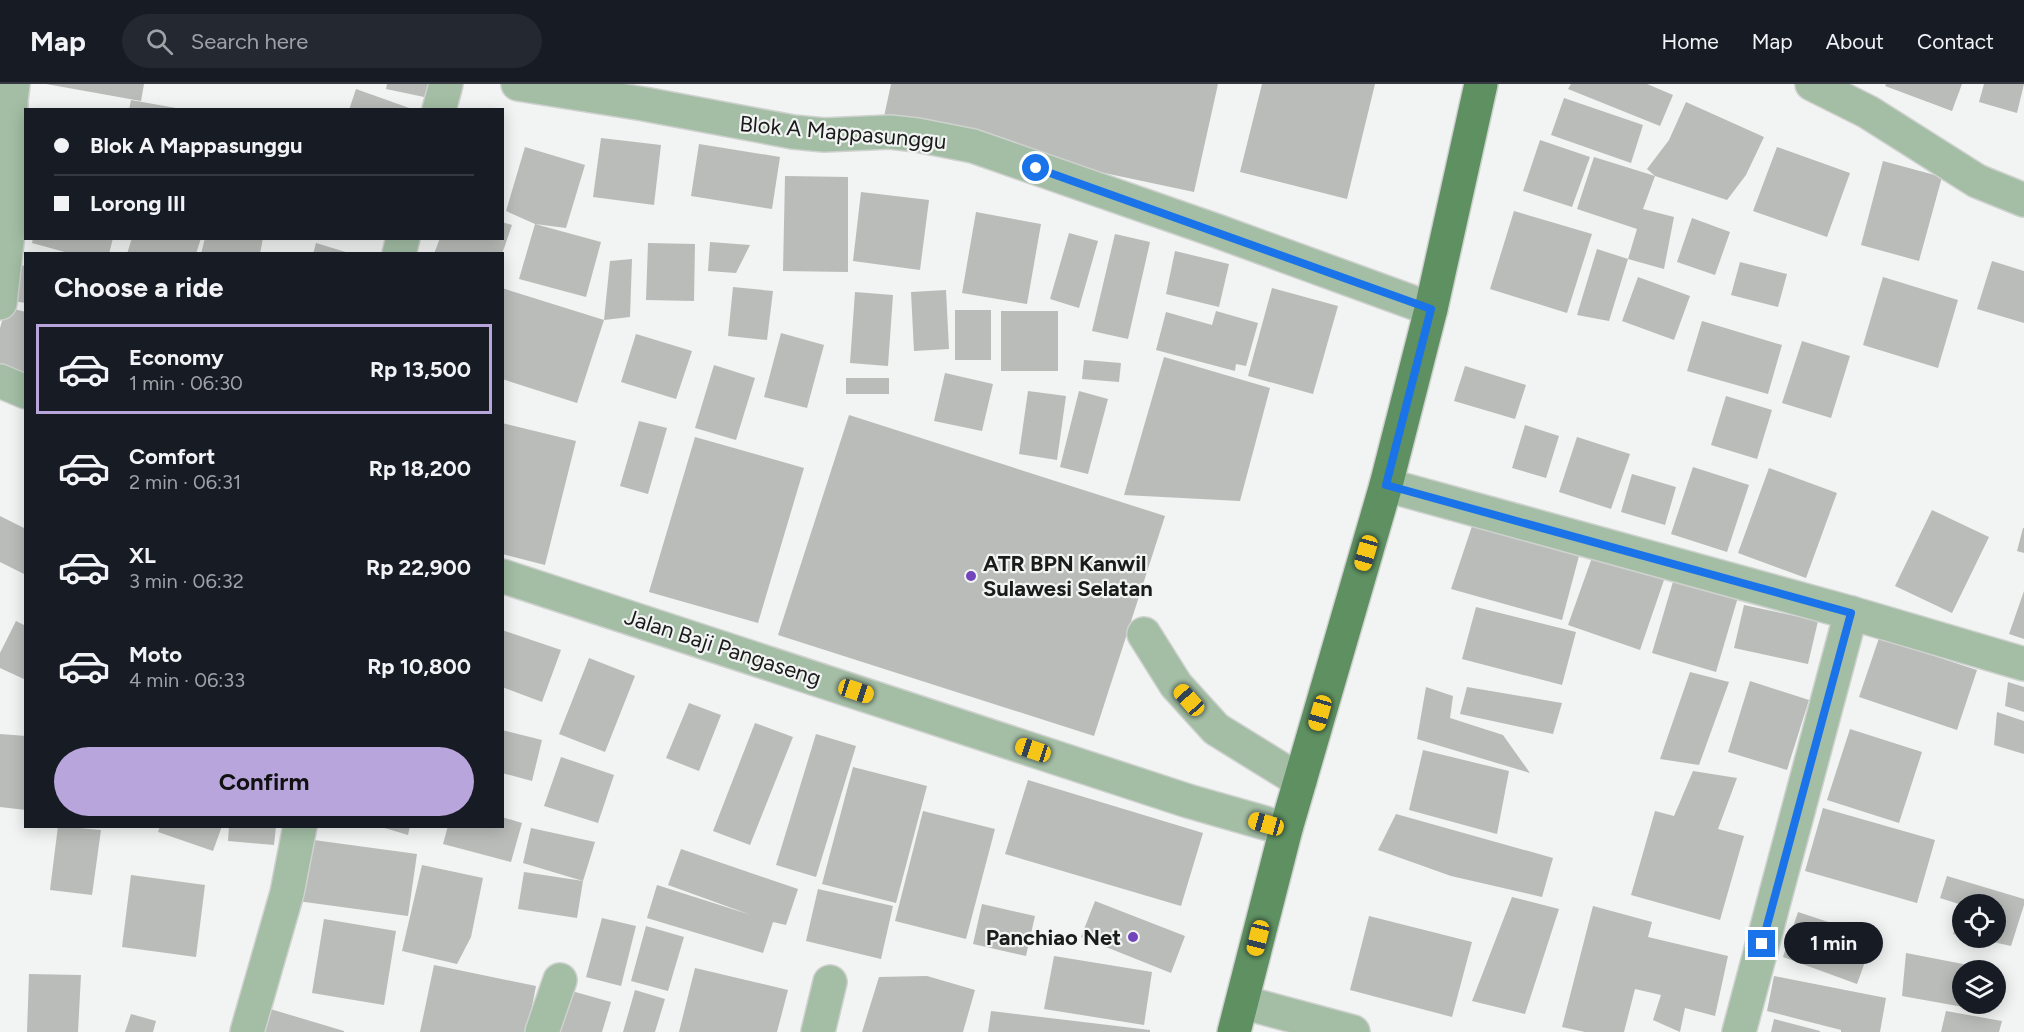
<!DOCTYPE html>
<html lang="en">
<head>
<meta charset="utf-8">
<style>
	:root { --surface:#171b24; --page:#242831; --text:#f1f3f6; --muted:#9ea1a6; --line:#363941; --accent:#b8a5dc }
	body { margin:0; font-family:Figtree,sans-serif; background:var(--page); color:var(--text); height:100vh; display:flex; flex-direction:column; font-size:22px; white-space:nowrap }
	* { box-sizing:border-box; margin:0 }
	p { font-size:20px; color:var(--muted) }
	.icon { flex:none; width:33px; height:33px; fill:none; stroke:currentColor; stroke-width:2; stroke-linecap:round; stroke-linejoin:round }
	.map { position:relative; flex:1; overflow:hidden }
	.details { position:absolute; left:24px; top:168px; width:480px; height:576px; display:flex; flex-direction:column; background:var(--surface); border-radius:0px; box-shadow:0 3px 15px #0003 }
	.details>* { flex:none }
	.banner { position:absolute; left:24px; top:24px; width:480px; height:132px; border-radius:0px; box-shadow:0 3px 15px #0003; display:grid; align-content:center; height:132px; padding:0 30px; background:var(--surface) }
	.tools { position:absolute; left:1952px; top:810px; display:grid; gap:12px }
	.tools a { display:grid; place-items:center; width:54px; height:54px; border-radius:50%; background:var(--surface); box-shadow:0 3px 15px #0003; font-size:30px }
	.end { position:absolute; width:27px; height:27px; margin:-14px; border:8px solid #1a73e8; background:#fff; box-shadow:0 0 0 3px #fff }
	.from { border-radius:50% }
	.bubble { position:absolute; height:42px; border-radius:21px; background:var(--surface); box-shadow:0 3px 15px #0003; font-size:20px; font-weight:700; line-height:42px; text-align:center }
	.car { position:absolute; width:18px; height:36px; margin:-18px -9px; border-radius:8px; box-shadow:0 0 4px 2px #0007; background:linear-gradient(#f5c518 24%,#345 0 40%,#f5c518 0 76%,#345 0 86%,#f5c518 0) }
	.banner b { display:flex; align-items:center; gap:21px; height:57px; font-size:22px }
	.banner b+b { border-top:2px solid var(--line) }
	.banner i { width:15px; height:15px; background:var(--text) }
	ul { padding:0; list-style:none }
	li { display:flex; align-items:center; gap:18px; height:90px; margin:0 12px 9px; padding:0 18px; border:3px solid transparent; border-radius:0px }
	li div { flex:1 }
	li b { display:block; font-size:22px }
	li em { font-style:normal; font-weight:700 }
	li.selected { border-color:var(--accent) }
	li>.icon { width:54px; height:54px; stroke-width:1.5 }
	h2 { padding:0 30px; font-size:27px; line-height:72px }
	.primary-button { display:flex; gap:12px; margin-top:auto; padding:12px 30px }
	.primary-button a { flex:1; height:69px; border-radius:36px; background:var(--accent); color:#111; font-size:24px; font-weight:700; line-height:69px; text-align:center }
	header { display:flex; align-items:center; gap:36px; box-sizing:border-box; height:84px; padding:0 30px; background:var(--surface); border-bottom:2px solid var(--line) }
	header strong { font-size:28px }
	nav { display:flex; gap:33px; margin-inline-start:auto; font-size:21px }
	.search { width:420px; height:54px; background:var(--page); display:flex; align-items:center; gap:15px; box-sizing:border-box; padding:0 21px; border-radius:33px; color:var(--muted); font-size:22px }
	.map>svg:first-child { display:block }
	.building { fill:#b9bcb9 }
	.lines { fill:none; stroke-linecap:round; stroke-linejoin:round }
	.minor-casing { stroke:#cfd1cf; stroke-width:36 }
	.major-casing { stroke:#cfd1cf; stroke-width:36 }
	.minor { stroke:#a3bea5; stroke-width:33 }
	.major { stroke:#5e9062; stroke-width:33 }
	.route { stroke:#1a73e8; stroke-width:8 }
	.poi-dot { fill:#7245bd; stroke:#f1f4f2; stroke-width:2 }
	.labels { text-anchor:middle; stroke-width:4.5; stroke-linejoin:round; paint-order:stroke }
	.street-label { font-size:22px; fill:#1a1b1a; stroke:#f1f4f2 }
	.poi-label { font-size:22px; font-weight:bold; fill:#1a1b1a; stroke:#f1f4f2; text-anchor:start }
</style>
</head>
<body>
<header>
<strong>Map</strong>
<div class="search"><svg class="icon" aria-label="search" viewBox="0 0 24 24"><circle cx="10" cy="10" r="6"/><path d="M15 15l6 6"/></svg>Search here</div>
<nav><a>Home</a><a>Map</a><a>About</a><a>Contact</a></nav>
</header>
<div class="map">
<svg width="2024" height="948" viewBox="0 0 2024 948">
	<rect width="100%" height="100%" fill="#f1f4f2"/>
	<g class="building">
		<path d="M46,0H144L141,17Z"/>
		<path d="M387,0H432L429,14L386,5Z"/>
		<path d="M891,0H1218L1194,108L882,42Z"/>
		<path d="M1262,0H1375L1347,115L1240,88Z"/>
		<path d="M1571,0H1647L1673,11L1660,42L1568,5Z"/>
		<path d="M1886,0H1962L1952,27L1885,2Z"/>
		<path d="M1984,0H2024L2017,29L1979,18Z"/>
		<path d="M356,5L412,25V26H349Z"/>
		<path d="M1564,14L1643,41L1631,79L1551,51Z"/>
		<path d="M131,16L176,24V26H129Z"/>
		<path d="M1686,18L1764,53L1746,91L1727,116L1655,92L1647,85L1669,56Z"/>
		<path d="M601,54L661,61L654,121L593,113Z"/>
		<path d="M1540,56L1590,73L1572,123L1523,107Z"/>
		<path d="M699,60L780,73L772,125L691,112Z"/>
		<path d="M525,63L585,81L566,144L535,140L601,158L586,213L519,195L535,140L506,127Z"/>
		<path d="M1777,63L1850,89L1827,153L1753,127Z"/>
		<path d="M1594,73L1655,92L1643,125L1674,133L1664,185L1628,175L1637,145L1577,125Z"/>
		<path d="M1883,77L1942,93L1919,177L1861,161Z"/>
		<path d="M785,92L848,93V188L783,187Z"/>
		<path d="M861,108L929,116L920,186L853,177Z"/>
		<path d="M1514,127L1592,150L1567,229L1490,205Z"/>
		<path d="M976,128L1041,140L1027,220L962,209Z"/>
		<path d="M1692,134L1730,148L1715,191L1677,178Z"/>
		<path d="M502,138L512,141L502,170H434L440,154H502Z"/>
		<path d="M1069,149L1098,157L1079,224L1050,215Z"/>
		<path d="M1115,150L1150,158L1128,255L1092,247Z"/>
		<path d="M33,154H113L109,170H72L32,159Z"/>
		<path d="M132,154H201L196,170H127Z"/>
		<path d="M205,154H263L260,170H201Z"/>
		<path d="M710,158L750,161L736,189L708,187Z"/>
		<path d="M316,159L349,169V170H313Z"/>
		<path d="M648,159L695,160L694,217L646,216Z"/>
		<path d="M1597,165L1628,175L1609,237L1577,231Z"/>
		<path d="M1175,167L1229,180L1219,223L1166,210Z"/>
		<path d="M632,175L630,233L604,236L610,177Z"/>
		<path d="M1992,177L2024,187V239L1977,225Z"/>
		<path d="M1740,178L1787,190L1778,223L1731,211Z"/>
		<path d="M11,180L26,182V219L5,216Z"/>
		<path d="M1638,193L1690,212L1674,256L1622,237Z"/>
		<path d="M1883,193L1958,216L1938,284L1863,261Z"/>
		<path d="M733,203L773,207L767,256L728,252Z"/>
		<path d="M502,204L604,236L577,319L502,295Z"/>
		<path d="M1272,204L1338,222L1313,310L1248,292Z"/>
		<path d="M946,206L949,265L914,267L911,208Z"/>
		<path d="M855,208L893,211L888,282L850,279Z"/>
		<path d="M6,223L26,228V292L0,285V244Z"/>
		<rect x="955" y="226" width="36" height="50"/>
		<rect x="1001" y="227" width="57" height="60"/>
		<path d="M1216,227L1258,239L1246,282L1236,280L1235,287L1156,266L1166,228L1212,241Z"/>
		<path d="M1702,237L1782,261L1768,310L1687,287Z"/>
		<path d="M781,249L824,261L807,324L764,313Z"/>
		<path d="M636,250L692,267L676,315L621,298Z"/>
		<path d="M1802,257L1850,272L1831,334L1782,319Z"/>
		<path d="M1164,273L1270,304L1240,417L1124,411Z"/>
		<path d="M1084,276L1121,279L1119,298L1082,295Z"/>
		<path d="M714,281L755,294L736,356L695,344Z"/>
		<path d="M1465,282L1526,301L1515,335L1454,317Z"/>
		<path d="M945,289L993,300L982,347L934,337Z"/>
		<rect x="846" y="294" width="43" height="16"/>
		<path d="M1028,307L1066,312L1057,376L1019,370Z"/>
		<path d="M1079,307L1108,315L1088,390L1060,383Z"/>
		<path d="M1726,312L1772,326L1757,375L1711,361Z"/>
		<path d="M849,331L1165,432L1094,652L778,551Z"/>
		<path d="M639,337L667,344L648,410L620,402Z"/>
		<path d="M502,339L576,357L545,481L502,470Z"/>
		<path d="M1525,341L1559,352L1546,394L1512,384Z"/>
		<path d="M695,353L804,384L758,539L649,508Z"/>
		<path d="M1577,353L1630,370L1611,425L1559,408Z"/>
		<path d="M1693,383L1749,401L1727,468L1671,450Z"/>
		<path d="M1769,384L1837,409L1806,494L1738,469Z"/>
		<path d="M1632,390L1676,403L1665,441L1621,428Z"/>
		<path d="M1932,426L1989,453L1952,529L1895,502Z"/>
		<path d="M0,432L26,445V491L0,478Z"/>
		<path d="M1472,442L1579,472L1562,536L1451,505Z"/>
		<path d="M2023,444H2024V469L2017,467Z"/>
		<path d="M1594,468L1665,493L1640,566L1568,541Z"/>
		<path d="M1677,484L1741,503L1716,588L1652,569Z"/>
		<path d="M2024,507V555L2009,550Z"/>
		<path d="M1744,521L1818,537L1808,580L1734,564Z"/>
		<path d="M1476,523L1576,548L1562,601L1462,575Z"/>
		<path d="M16,537L26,542V596L0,584V569Z"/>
		<path d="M502,546L561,566L542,618L502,603Z"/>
		<path d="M1879,554L1977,586L1957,646L1859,613Z"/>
		<path d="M589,574L635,592L605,668L559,650Z"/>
		<path d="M1690,588L1729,598L1699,681L1660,675Z"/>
		<path d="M1750,597L1809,616L1787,686L1728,668Z"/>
		<path d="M2008,598L2024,603V628L2005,622Z"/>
		<path d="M1426,603L1453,612L1450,634L1503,651L1530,689L1417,655Z"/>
		<path d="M1467,603L1562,619L1553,650L1460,630Z"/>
		<path d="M689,619L721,631L699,687L666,674Z"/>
		<path d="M1997,628L2024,637V670L1994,661Z"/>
		<path d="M755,639L793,653L750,761L713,747Z"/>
		<path d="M1850,645L1922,668L1899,739L1827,716Z"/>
		<path d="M502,646L542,656L532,697L502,689Z"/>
		<path d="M0,650L26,652V726L0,723Z"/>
		<path d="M816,650L856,662L816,793L776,781Z"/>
		<path d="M1423,666L1509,687L1497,750L1409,726Z"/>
		<path d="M561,673L614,691L598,739L544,722Z"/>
		<path d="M853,683L927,702L896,819L822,800Z"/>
		<path d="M1693,687L1737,694L1718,745L1744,752L1720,836L1631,811L1655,727L1674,732Z"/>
		<path d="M1028,696L1203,749L1181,822L1005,770Z"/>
		<path d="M1823,724L1935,756L1917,819L1805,787Z"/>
		<path d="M923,727L995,745L966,855L895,837Z"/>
		<path d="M1396,730L1553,774L1542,813L1451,792L1378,766Z"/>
		<path d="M502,733L522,739L511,778L443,760L448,742H502Z"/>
		<path d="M58,742L101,746L92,811L50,806Z"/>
		<path d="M160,742H222L213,767L158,748Z"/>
		<path d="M229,742H276L274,761L228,757Z"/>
		<path d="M378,742H410L408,751Z"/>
		<path d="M531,744L595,758L583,797L523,779Z"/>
		<path d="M299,754L417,770L408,832L290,816Z"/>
		<path d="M681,765L798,805L786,841L773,838L763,869L647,834L657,801L751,831L668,801Z"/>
		<path d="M422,781L483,794L471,853L457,880L402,867Z"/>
		<path d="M524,788L583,797L577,834L518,825Z"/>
		<path d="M131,791L205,801L196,873L122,863Z"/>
		<path d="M1947,792L2024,815V821L2011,862L1975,854H1995V820L1962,821L1940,814Z"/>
		<path d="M818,805L893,822L881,875L806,857Z"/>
		<path d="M1512,813L1559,825L1525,930L1472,917Z"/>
		<path d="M1095,817L1185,852L1171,889L1081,853Z"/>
		<path d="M982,820L1035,832L1026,872L973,860Z"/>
		<path d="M1593,822L1652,838L1648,853L1728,872L1715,932L1685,924L1680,948L1653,936L1661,911L1635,905L1624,948H1585L1562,943Z"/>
		<path d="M1798,828L1874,853L1857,900L1783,873Z"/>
		<path d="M1369,832L1472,858L1452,933L1350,906Z"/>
		<path d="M1962,832V852L1953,850Z"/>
		<path d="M602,834L636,842L621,902L586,893Z"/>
		<path d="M324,835L396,847L384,921L312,909Z"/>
		<path d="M646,842L684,853L668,907L631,897Z"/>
		<path d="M1906,869L1989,885L1962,886V920H1981L1980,926L1902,912Z"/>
		<path d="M1054,872L1152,888L1144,941L1044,925Z"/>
		<path d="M434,881L536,902L527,948H420Z"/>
		<path d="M695,884L788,906L777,948H679Z"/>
		<path d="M29,890L81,891L78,948H27Z"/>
		<path d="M927,892L975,906L963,948H862L879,893Z"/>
		<path d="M1774,892L1886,914L1880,948H1841V946L1767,927Z"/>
		<path d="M568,906L611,918L602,948H555Z"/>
		<path d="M635,906L665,915L655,948H623Z"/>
		<path d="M267,924L344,947V948H260Z"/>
		<path d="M991,927L1150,946V948H988Z"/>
		<path d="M1946,927L2002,937L1999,948H1941Z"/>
		<path d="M131,930L156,937L153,948H125Z"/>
		<path d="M1774,935L1820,947V948H1771Z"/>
	</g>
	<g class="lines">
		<defs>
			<g id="minor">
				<path d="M518,0L644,20L793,48L824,51L890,48L917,51L973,62L1217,147L1431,225"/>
				<path d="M1812,0L1868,28L1977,97L2024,116"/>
				<path d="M439,26L446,0"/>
				<path d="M399,170L403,154"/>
				<path d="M0,219L10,132L11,16L13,0"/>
				<path d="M0,297L26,308"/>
				<path d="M1386,401L1851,529L2024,580"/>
				<path d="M502,492L1188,717L1286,745"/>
				<path d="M1144,550L1176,601L1216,645L1300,697"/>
				<path d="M1242,918L1353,948"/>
				<path d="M247,948L287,809L300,742"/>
				<path d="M542,948L560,896"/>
				<path d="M818,948L830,898"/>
				<path d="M1739,948L1851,529"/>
			</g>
			<path id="major" d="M1234,948L1286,745L1386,401L1431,225L1481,0"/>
		</defs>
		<use href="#minor" class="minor-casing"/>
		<use href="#major" class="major-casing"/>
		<use href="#minor" class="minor"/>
		<use href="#major" class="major"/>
	</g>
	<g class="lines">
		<path class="route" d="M1036,84L1431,225L1386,401L1851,529L1762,860"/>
	</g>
	<g class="poi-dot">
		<circle cx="971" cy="492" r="6"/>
		<circle cx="1133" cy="853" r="6"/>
	</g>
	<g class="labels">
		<g class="street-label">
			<text transform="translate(843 48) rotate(5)" y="8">Blok A Mappasunggu</text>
			<text transform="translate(723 563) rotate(18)" y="8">Jalan Baji Pangaseng</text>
		</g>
		<g class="poi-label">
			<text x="983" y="487">ATR BPN Kanwil<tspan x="983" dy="25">Sulawesi Selatan</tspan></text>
			<text x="1121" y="861" text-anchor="end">Panchiao Net</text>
		</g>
	</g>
</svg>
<div class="tools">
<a><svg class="icon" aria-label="locate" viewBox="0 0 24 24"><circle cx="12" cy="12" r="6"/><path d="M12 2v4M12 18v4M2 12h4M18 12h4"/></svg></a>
<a><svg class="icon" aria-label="layers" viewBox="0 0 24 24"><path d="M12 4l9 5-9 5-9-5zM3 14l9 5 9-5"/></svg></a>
</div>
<i class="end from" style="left:1036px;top:84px"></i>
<i class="end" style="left:1762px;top:860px"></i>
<div class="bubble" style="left:1784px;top:838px;width:99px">1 min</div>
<i class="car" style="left:1366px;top:469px;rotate:196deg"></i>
<i class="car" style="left:856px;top:607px;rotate:108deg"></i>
<i class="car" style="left:1189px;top:616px;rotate:318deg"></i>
<i class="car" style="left:1320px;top:629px;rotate:196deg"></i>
<i class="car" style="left:1033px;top:666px;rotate:288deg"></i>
<i class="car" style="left:1266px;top:740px;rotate:286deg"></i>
<i class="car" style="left:1258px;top:854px;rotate:194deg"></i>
<div class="banner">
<b><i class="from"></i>Blok A Mappasunggu</b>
<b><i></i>Lorong III</b>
</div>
<section class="details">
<h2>Choose a ride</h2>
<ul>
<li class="selected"><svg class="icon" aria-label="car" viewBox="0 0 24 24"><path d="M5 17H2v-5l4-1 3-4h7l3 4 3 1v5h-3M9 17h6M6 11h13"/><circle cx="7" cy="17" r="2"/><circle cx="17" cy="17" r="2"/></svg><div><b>Economy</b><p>1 min · 06:30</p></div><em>Rp 13,500</em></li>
<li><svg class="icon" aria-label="car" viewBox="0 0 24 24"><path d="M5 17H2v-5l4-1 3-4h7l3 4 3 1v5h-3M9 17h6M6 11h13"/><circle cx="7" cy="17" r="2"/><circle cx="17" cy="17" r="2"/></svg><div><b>Comfort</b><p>2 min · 06:31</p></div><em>Rp 18,200</em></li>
<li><svg class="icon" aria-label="car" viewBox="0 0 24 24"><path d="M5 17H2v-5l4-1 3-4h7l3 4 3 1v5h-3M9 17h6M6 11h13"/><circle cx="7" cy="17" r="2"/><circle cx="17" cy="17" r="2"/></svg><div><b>XL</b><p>3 min · 06:32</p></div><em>Rp 22,900</em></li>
<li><svg class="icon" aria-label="car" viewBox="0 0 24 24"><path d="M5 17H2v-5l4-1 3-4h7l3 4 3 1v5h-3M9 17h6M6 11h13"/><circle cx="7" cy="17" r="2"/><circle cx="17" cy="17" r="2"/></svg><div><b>Moto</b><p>4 min · 06:33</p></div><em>Rp 10,800</em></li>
</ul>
<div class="primary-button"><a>Confirm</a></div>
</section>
</div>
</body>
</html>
